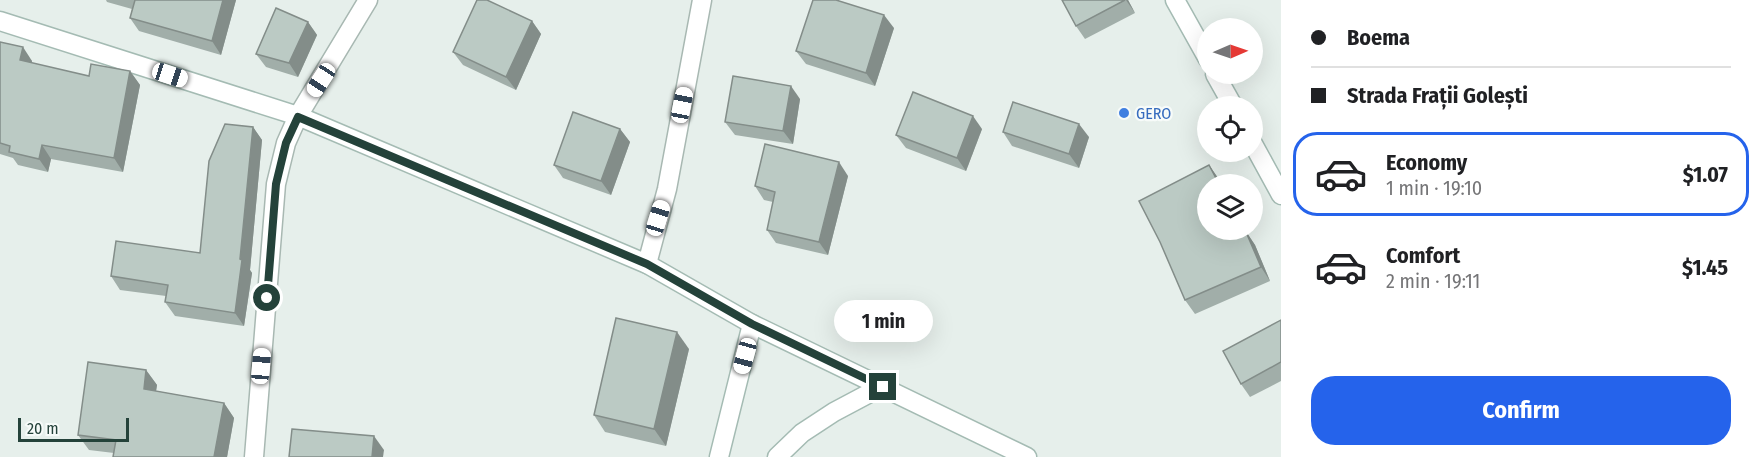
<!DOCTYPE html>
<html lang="en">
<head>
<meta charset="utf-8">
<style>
	:root { --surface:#fff; --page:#f6f6f6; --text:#202124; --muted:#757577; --line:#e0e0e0; --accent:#2563eb }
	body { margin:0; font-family:"Fira Sans Condensed",sans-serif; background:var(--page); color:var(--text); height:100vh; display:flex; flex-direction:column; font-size:22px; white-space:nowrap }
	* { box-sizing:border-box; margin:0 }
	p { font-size:20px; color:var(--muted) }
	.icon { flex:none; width:33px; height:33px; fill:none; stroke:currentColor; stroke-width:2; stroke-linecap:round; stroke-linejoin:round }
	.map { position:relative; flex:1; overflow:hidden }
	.sheet { display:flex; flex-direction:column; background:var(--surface); width:480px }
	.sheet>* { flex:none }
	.top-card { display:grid; align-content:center; height:132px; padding:0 30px; background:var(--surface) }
	.needle { width:39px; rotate:88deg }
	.fabs { position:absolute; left:1197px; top:18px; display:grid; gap:12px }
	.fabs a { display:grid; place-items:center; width:66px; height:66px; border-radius:50%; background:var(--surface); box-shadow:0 6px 24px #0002; font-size:30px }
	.scale { position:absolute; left:18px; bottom:15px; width:111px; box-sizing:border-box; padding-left:6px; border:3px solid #24423a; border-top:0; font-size:16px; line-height:21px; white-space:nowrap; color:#24423a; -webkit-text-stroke:4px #f7fbf9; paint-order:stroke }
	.end { position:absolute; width:27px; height:27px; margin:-14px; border:8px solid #24423a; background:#fff; box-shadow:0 0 0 3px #fff }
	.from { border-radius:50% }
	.bubble { position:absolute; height:42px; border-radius:21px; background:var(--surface); box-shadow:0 6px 24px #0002; font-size:20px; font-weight:700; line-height:42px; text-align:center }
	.car { position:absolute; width:18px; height:36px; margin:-18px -9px; border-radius:8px; box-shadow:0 0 4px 2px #0007; background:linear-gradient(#fff 24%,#345 0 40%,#fff 0 76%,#345 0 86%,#fff 0) }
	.top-card b { display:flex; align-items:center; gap:21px; height:57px; font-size:22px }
	.top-card b+b { border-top:2px solid var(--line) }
	.top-card i { width:15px; height:15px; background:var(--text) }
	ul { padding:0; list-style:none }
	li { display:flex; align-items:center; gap:18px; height:84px; margin:0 12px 9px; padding:0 18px; border:3px solid transparent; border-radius:24px }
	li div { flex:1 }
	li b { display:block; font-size:22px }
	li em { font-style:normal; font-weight:700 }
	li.current { border-color:var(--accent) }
	li>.icon { width:54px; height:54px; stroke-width:1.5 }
	.primary-button { display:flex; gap:12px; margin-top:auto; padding:12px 30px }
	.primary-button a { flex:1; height:69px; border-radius:24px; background:var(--accent); color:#fff; font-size:24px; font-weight:700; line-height:69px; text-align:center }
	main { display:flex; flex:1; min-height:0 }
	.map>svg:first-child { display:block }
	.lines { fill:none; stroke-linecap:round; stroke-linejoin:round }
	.street-casing { stroke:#a8b8b2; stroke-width:21 }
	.secondary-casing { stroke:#a4bbb3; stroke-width:21 }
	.street { stroke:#fff; stroke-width:18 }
	.secondary { stroke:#fff; stroke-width:18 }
	.wall { fill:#a1aea9 }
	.shaded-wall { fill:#838d89 }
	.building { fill:#bbcac4; stroke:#838d89; stroke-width:1.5 }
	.route { stroke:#24423a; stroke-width:8 }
	.shop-dot { fill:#3f7fe0; stroke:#f7fbf9; stroke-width:2 }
	.labels { text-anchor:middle; stroke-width:4.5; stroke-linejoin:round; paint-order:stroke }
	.shop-label { font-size:16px; fill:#366cbe; stroke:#f7fbf9; text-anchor:start }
</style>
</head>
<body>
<main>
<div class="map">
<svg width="1281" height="457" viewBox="0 0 1281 457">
	<rect width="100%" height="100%" fill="#e6efeb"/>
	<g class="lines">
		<defs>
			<g id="street">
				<path d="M647,264L667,189L702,0"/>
				<path d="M254,457L276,184L286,143L298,116L368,0"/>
			</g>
			<g id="secondary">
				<path d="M1175,0L1208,59"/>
				<path d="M0,21L298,116L647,264L752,324L1027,457"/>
				<path d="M1215,74L1233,106"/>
				<path d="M1252,142L1281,195"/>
				<path d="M719,457L752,324"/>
				<path d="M777,457L802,433L834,412L883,386"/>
			</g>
		</defs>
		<use href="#street" class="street-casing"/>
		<use href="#secondary" class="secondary-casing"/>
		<use href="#street" class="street"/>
		<use href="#secondary" class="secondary"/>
	</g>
	<g class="wall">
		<path d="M106,0H236L221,55L139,31L130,18L132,9L107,2Z"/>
		<path d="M1062,0H1128L1135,13L1085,39L1076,26Z"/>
		<path d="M532,21L541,34L516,90L463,65L453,52Z"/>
		<path d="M308,22L317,35L298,77L266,67L256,54Z"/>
		<path d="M894,28L875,86L806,64L796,51Z"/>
		<path d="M0,42L32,61V63L89,76L130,71L140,85L123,172L51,159L48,172L18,165L13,158L0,154Z"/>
		<path d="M800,99L793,144L735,135L725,122Z"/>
		<path d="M253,127L262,140L250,270L252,273L244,326L175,316L165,302L166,296L120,290L111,276L200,253Z"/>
		<path d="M620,129L630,142L611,195L563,178L554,165Z"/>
		<path d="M982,129L966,171L906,148L896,135Z"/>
		<path d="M1003,132L1089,137L1079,168L1012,146Z"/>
		<path d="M1209,165L1218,178L1208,230H1245L1255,245L1270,281L1195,314L1185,300Z"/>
		<path d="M848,176L828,255L776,243L767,230L773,202L764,200L755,186Z"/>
		<path d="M1281,320V381L1250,397L1241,384Z"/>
		<path d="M689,349L666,446L605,432L594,415Z"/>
		<path d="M146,370L157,385L156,391L224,403L234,418L227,457H113L114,453L89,450L78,435Z"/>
	</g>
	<g class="shaded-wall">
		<path d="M223,0H236L221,55L212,41Z"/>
		<path d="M1126,0H1128L1135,13Z"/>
		<path d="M884,15L894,28L875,86L866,73Z"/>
		<path d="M532,21L541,34L516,90L506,77Z"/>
		<path d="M308,22L317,35L298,77L289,63Z"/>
		<path d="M23,47L32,61L29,73L20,60Z"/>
		<path d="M130,71L140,85L123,172L114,158Z"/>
		<path d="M791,86L800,99L793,144L783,131Z"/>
		<path d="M973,116L982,129L966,171L957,158Z"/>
		<path d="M1079,124L1089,137L1079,168L1069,154Z"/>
		<path d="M253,127L262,140L250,270L252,273L244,326L235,313Z"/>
		<path d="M620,129L630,142L611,195L601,181Z"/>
		<path d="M42,145L51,159L48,172L39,159Z"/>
		<path d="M839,162L848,176L828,255L819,242Z"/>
		<path d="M1209,165L1218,178L1221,184H1219Z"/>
		<path d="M1243,230H1245L1255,245L1270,281L1261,267Z"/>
		<path d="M677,332L689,349L666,446L654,429Z"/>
		<path d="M146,370L157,385L154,404L144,389Z"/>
		<path d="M224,403L234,418L227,457H214Z"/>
		<path d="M374,436L384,450L383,457H372Z"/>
	</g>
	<g class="building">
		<path d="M135,0H223L212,41L130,18Z"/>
		<path d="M477,0H487L532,21L506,77L453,52Z"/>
		<path d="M813,0H836L884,15L866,73L796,51Z"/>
		<path d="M1062,0H1125L1076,26Z"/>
		<path d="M276,8L308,22L289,63L256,54Z"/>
		<path d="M0,42L23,47L20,60L89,76L91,64L130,71L114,158L42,145L39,159L9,152L10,146L0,143Z"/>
		<path d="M733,76L791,86L783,131L725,122Z"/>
		<path d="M913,92L973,116L957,158L896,135Z"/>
		<path d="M1013,102L1079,124L1069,154L1003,132Z"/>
		<path d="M573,112L620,129L601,181L554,165Z"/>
		<path d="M225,124L253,127L240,259L242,260L235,313L165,302L168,285L111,276L116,241L200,253L209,161Z"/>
		<path d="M765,144L839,162L819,242L767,230L775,192L755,186Z"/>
		<path d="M1209,165L1219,184H1208V230H1243L1244,233L1246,232L1261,267L1185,300L1160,242L1139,201Z"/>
		<path d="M616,318L677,332L654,429L594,415Z"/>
		<path d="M1281,320V362L1241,384L1223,351Z"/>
		<path d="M88,362L146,370L144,389L224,403L214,457H113L116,440L78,435Z"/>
		<path d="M292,429L374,436L372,457H289Z"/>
	</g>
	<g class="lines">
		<path class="route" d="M267,298L276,184L286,143L298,117L647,264L752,324L883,387"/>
	</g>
	<circle class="shop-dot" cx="1124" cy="113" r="6"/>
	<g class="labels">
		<g class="shop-label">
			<text x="1136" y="119">GERO</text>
		</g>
	</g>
</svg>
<div class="fabs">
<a><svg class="needle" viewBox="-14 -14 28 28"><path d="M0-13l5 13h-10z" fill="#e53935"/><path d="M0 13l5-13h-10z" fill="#757577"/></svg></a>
<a><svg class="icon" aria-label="locate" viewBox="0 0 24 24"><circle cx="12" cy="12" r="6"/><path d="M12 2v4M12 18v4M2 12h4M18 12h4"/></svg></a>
<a><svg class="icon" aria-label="layers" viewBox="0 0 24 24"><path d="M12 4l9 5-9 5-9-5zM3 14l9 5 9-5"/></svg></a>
</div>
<div class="scale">20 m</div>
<i class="end from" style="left:267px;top:298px"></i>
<i class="end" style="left:883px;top:387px"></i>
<div class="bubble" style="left:834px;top:300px;width:99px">1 min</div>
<i class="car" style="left:170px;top:75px;rotate:108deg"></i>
<i class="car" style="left:321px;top:80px;rotate:213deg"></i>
<i class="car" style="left:682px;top:105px;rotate:11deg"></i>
<i class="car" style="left:658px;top:218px;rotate:17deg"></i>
<i class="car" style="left:745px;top:356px;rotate:195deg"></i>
<i class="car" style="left:261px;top:366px;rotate:5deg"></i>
</div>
<section class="sheet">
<div class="top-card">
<b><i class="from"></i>Boema</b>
<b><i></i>Strada Frații Golești</b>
</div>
<ul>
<li class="current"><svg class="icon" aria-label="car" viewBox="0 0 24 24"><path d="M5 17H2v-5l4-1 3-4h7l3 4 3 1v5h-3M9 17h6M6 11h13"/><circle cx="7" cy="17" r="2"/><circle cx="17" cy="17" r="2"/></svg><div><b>Economy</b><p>1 min · 19:10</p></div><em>$1.07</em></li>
<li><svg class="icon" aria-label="car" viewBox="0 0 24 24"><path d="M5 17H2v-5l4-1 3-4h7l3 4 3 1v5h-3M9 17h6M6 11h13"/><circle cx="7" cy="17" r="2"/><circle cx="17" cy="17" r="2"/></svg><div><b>Comfort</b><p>2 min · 19:11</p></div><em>$1.45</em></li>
</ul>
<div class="primary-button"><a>Confirm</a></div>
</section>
</main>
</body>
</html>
